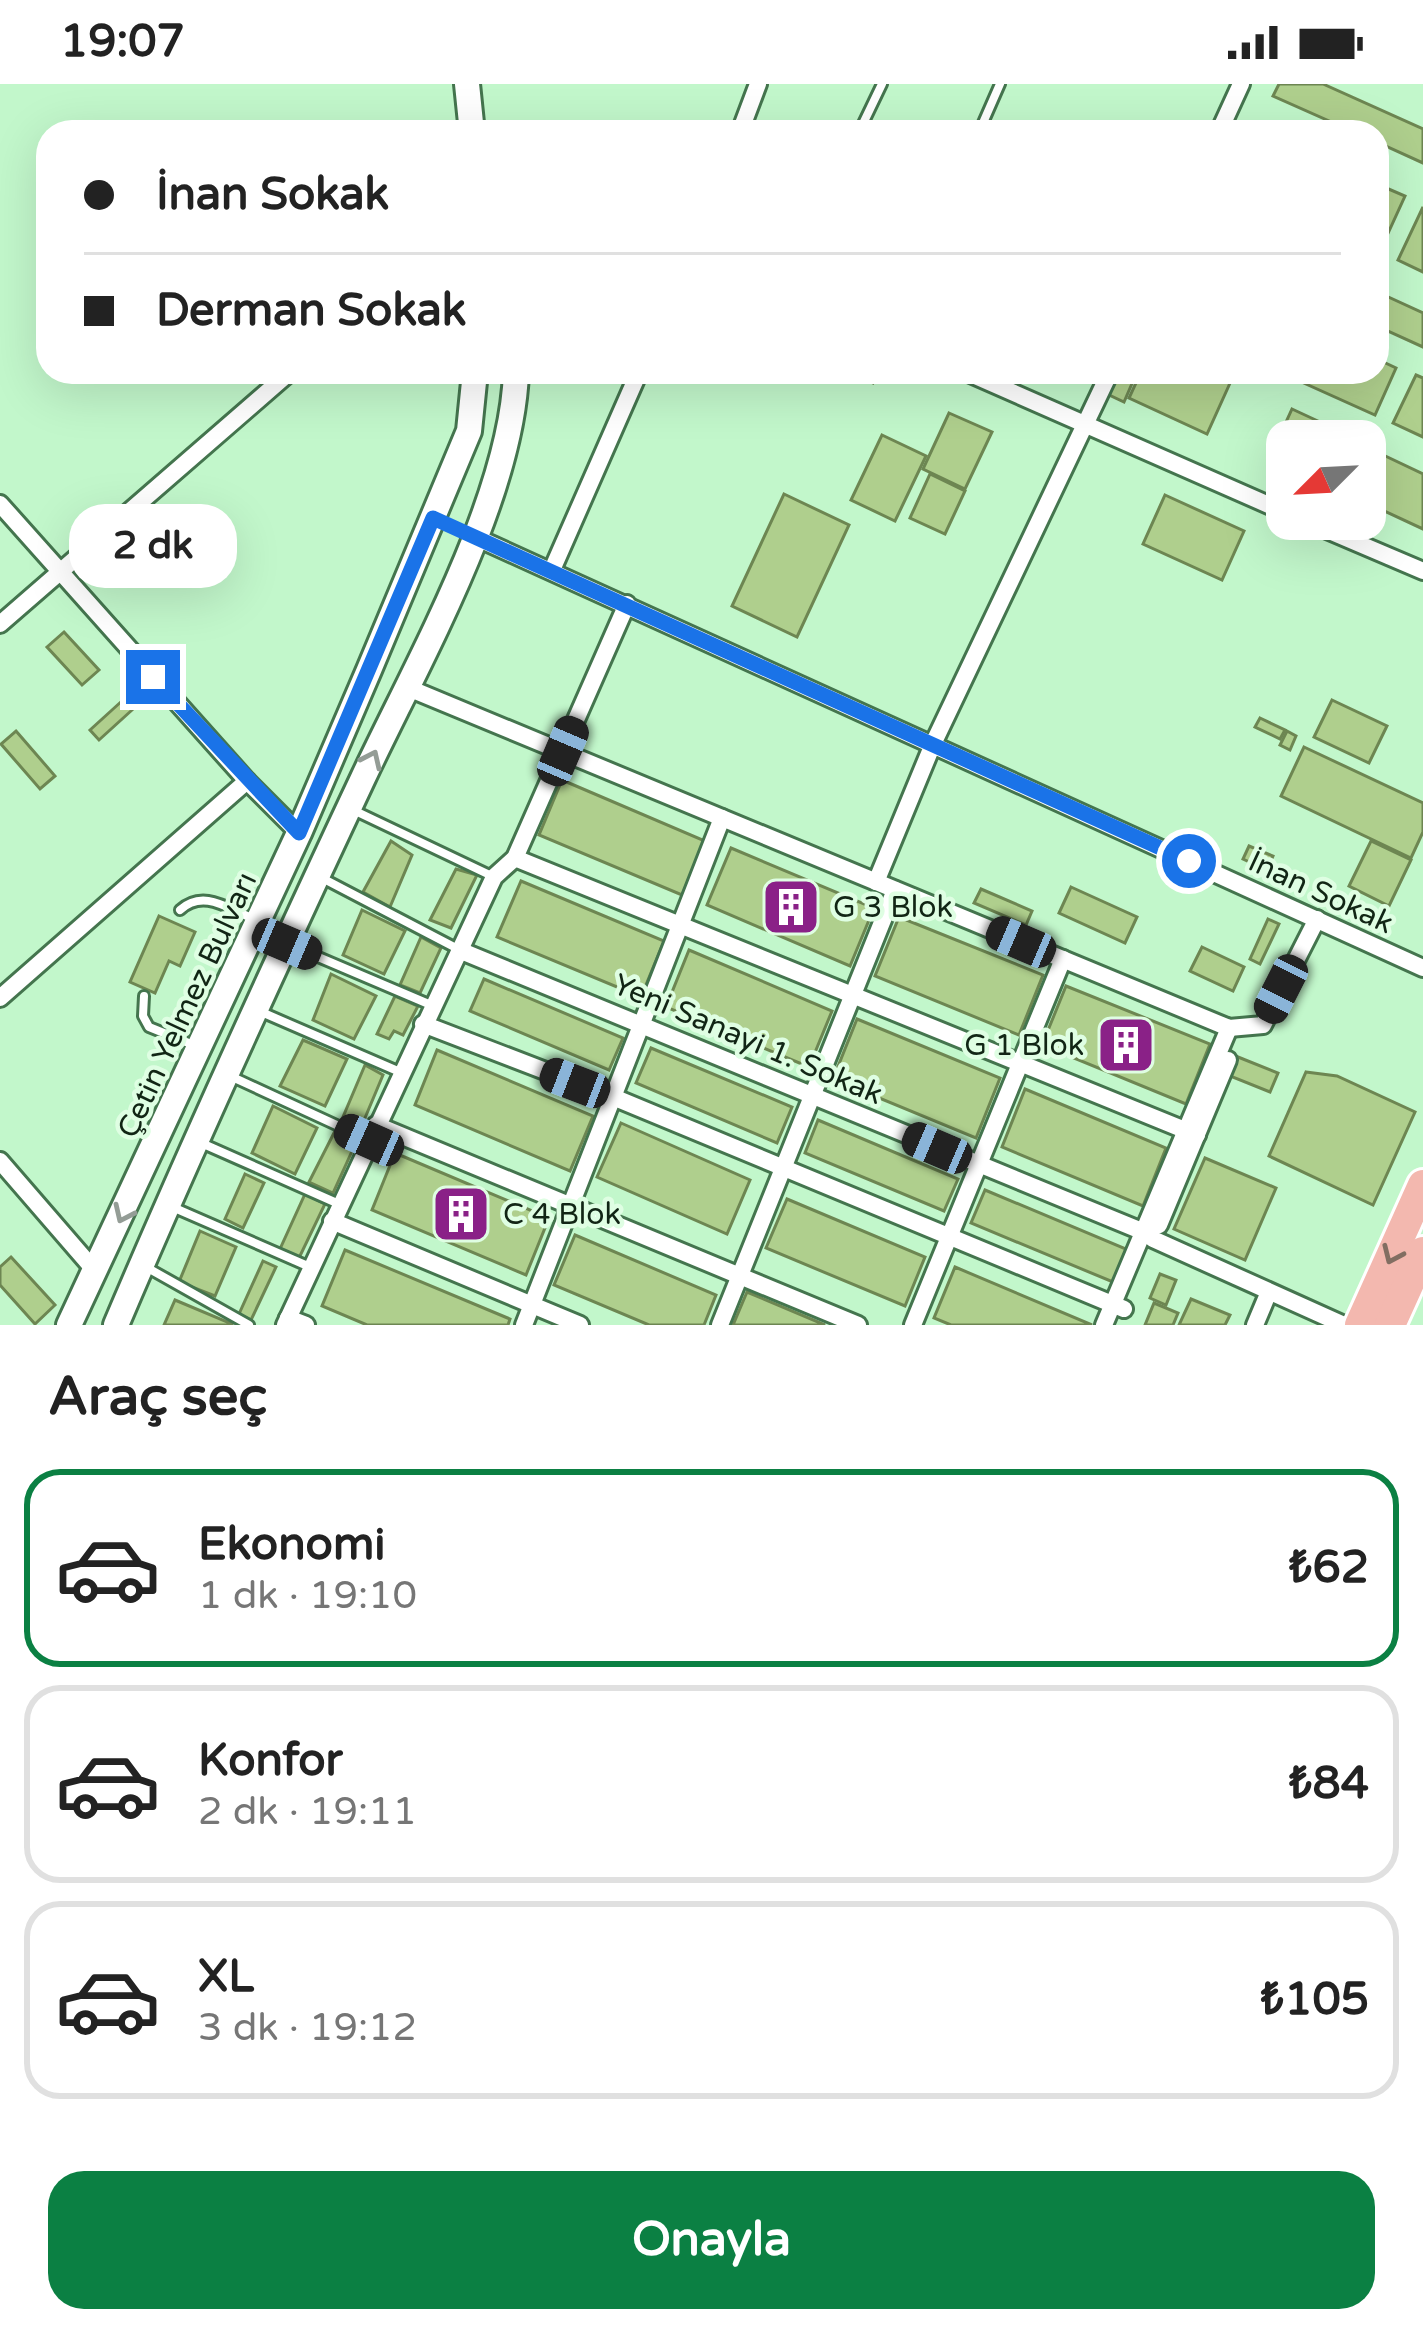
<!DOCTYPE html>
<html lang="tr">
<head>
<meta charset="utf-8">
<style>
	:root { --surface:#fff; --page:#f2f2f2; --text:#222; --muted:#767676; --line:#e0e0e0; --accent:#0b8043 }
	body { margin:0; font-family:"Varela Round",sans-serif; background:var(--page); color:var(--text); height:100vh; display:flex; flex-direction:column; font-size:45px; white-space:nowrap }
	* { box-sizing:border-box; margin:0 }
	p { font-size:39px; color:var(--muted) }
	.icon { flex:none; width:66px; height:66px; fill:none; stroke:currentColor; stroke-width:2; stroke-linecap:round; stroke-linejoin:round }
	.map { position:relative; height:1241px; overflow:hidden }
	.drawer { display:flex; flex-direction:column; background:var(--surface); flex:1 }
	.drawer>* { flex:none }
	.banner { position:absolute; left:36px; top:36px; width:1353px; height:264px; border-radius:36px; box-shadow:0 12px 48px #0002; display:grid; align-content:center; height:264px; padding:0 48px; background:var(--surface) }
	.needle { width:78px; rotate:246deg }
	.buttons { position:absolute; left:1266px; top:336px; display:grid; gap:24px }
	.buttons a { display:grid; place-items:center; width:120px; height:120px; border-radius:24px; background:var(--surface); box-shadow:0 12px 48px #0002; font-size:60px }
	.end { position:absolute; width:54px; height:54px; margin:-27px; border:15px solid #1a73e8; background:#fff; box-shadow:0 0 0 6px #fff }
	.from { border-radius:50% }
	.bubble { position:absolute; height:84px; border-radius:36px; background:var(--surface); box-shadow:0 12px 48px #0002; font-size:39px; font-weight:700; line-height:84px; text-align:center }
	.car { position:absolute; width:36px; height:72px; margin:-36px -18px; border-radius:15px; box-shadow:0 0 9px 3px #0007; background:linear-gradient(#222 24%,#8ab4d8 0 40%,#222 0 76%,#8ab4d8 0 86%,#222 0) }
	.banner b { display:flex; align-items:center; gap:42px; height:114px; font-size:45px }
	.banner b+b { border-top:3px solid var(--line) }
	.banner i { width:30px; height:30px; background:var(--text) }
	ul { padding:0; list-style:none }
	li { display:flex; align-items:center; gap:36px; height:198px; margin:0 24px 18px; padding:0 24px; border:6px solid var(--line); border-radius:36px }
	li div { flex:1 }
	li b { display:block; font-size:45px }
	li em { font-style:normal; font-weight:700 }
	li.current { border-color:var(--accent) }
	li>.icon { width:108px; height:108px; stroke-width:1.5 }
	h2 { padding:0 48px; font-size:54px; line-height:144px }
	.action { display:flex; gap:24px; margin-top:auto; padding:24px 48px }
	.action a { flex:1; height:138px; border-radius:36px; background:var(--accent); color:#fff; font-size:48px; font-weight:700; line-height:138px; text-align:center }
	.status { display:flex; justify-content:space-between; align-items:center; height:84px; padding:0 60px; background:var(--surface); direction:ltr }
	.status svg { height:33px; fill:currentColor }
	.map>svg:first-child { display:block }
	.building { fill:#afcf8d; stroke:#6d8652; stroke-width:3 }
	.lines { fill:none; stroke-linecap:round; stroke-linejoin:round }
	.lane-casing { stroke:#44754e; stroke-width:14 }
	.street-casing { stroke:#44754e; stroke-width:22 }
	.secondary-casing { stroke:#44754e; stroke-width:30 }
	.highway-casing { stroke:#fff; stroke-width:36 }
	.lane { stroke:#fff; stroke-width:8 }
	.street { stroke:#fff; stroke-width:16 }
	.secondary { stroke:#fff; stroke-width:24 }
	.highway { stroke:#f3b8af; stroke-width:30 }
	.oneway { stroke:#949d96 }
	.oneway2 { stroke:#826e62 }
	.route { stroke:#1a73e8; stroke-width:15 }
	.labels { text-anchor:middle; stroke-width:9; stroke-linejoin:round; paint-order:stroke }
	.street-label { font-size:30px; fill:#112515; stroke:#dffee3 }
	.poi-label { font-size:30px; fill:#112515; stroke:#dffee3; text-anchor:start }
</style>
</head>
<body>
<div class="status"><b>19:07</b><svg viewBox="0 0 49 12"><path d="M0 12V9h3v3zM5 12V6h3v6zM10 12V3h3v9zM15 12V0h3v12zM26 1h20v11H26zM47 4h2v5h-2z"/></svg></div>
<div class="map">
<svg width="1423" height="1241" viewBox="0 0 1423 1241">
	<rect width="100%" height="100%" fill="#c2f7cb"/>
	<g class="building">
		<path d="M1279,0H1323L1423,45V79L1377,58V48H1354L1273,12Z"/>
		<path d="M1377,100L1405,112L1379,169L1377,168Z"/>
		<path d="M1423,123V188L1398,176Z"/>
		<path d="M1384,211L1423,229V263L1377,242V226Z"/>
		<path d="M1377,275L1396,284L1375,331L1286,291L1287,288H1377Z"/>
		<path d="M850,288H878L873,299Z"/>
		<path d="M1115,288H1137L1124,318L1105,309Z"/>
		<path d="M1141,288H1235L1207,350L1129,314Z"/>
		<path d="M1416,291L1423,294V353L1393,339Z"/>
		<path d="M1292,325L1361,357H1287V381L1270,373Z"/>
		<path d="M949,329L992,348L965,405L923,385Z"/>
		<path d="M882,351L926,372L895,437L851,416Z"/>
		<path d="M1379,369L1423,390V445L1365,418V400Z"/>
		<path d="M930,390L965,407L945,450L910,434Z"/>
		<path d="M784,410L849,441L797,553L732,522Z"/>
		<path d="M1165,411L1244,447L1222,496L1143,460Z"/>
		<path d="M64,548L99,586L82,601L47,563Z"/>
		<path d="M123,616L132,626L99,656L90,646Z"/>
		<path d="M1332,616L1387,642L1369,679L1314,653Z"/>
		<path d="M1260,634L1285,646L1280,655L1255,643Z"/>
		<path d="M16,647L55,692L40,705L1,660Z"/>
		<path d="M1287,647L1296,652L1290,666L1280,661Z"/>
		<path d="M1304,663L1423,719V748L1411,774L1281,712Z"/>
		<path d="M562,696L705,757L682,811L539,751Z"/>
		<path d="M391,757L412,771L390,823L363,808Z"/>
		<path d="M1371,757L1411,776L1389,822L1349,802Z"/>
		<path d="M1249,762L1273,772L1267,786L1243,775Z"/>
		<path d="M731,764L874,824L850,882L707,821Z"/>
		<path d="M456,785L477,791L451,844L430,836Z"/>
		<path d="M521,797L664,857L641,913L497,853Z"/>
		<path d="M1071,803L1137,833L1125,859L1059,829Z"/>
		<path d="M981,805L1032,827L1026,841L974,819Z"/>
		<path d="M362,826L405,847L384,890L343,871Z"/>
		<path d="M159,832L195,848L180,882L169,877L155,909L130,898Z"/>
		<path d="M899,833L1043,891L1019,951L875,892Z"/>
		<path d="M1268,835L1279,840L1260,880L1250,875Z"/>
		<path d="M421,853L441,864L420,909L400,901Z"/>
		<path d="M1202,863L1244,883L1233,907L1190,887Z"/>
		<path d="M689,866L832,927L809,983L666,923Z"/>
		<path d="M331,890L376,912L354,955L313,936Z"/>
		<path d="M484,895L623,954L609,986L470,927Z"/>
		<path d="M1066,902L1210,960L1186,1020L1042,961Z"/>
		<path d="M395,912L418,922L403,951L394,947L389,955L377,950Z"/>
		<path d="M857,935L1000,994L976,1054L833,995Z"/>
		<path d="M303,956L347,975L325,1022L280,1002Z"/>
		<path d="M651,964L792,1023L777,1059L636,999Z"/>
		<path d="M437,966L593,1032L570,1087L415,1021Z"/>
		<path d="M1238,973L1278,989L1270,1008L1230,992Z"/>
		<path d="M365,981L383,991L362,1041L343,1033Z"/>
		<path d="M1306,988L1337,992L1415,1028L1373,1121L1269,1072Z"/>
		<path d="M1025,1005L1166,1064L1143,1122L1002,1063Z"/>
		<path d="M273,1022L317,1044L295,1090L252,1069Z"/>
		<path d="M818,1036L958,1095L944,1127L805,1069Z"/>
		<path d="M621,1039L750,1096L727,1150L597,1093Z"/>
		<path d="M336,1045L358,1054L333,1109L309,1098Z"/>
		<path d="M395,1069L549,1134L526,1191L372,1126Z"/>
		<path d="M1205,1074L1276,1104L1245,1176L1174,1145Z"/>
		<path d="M245,1090L264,1099L243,1144L225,1135Z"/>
		<path d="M985,1106L1126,1165L1113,1198L971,1139Z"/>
		<path d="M305,1110L325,1120L299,1174L280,1165Z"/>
		<path d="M787,1115L925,1173L905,1222L766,1164Z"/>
		<path d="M200,1147L236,1163L215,1212L179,1198Z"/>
		<path d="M575,1151L716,1211L704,1241H649L554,1201Z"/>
		<path d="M345,1166L510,1235L508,1241H367L322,1222Z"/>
		<path d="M11,1173L55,1221L35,1240L0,1201V1183Z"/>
		<path d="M263,1177L276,1183L251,1236L239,1230Z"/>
		<path d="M955,1183L1092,1241H951L934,1234Z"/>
		<path d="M1160,1190L1176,1196L1166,1221L1150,1214Z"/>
		<path d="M747,1208L825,1241H733Z"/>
		<path d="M1191,1215L1230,1231L1225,1241H1179Z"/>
		<path d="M175,1216L232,1240V1241H164Z"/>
		<path d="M1154,1219L1178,1229L1173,1241H1145Z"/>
	</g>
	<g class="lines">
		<defs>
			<g id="lane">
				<path d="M859,48L882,0"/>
				<path d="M979,48L1000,0"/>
				<path d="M351,725L494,793"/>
				<path d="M322,794L458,865"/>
				<path d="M180,826C203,805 227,824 252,834"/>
				<path d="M290,861L431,921"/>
				<path d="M144,912L143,932L149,943L196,962"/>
				<path d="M259,927L400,988"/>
				<path d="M228,991L369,1056"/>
				<path d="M199,1058L339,1120"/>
				<path d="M170,1122L310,1183"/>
				<path d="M146,1183L249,1241"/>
			</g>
			<g id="street">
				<path d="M740,48L758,0"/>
				<path d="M1219,48L1241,0"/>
				<path d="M966,288L1287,429"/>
				<path d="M0,420L247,697L299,749"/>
				<path d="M1301,435L1423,487"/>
				<path d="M475,453L1423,884"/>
				<path d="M552,486L639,288"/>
				<path d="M0,540L290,288"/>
				<path d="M406,603L1229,944L1263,941L1317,835"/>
				<path d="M515,774L1197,1051"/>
				<path d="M876,798L933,660L1110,288"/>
				<path d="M459,866L1144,1148L1153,1155L1344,1241"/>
				<path d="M0,914L247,697"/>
				<path d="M423,940L613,1013L1124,1225"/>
				<path d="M376,1041L858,1241"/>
				<path d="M0,1077L96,1188"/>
				<path d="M332,1137L580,1241"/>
				<path d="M1159,1141L1228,976"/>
				<path d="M288,1234L306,1241"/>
				<path d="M285,1241L494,793L515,774L627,520"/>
				<path d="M524,1241L722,734"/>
				<path d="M720,1241L895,806"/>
				<path d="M913,1241L1063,875"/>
				<path d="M1104,1241L1229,944"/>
				<path d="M1255,1241L1268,1210"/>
			</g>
			<g id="secondary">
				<path d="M467,0L471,39L468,48"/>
				<path d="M69,1241L299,749L369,586L469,347L475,288"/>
				<path d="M116,1241C194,1057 278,875 363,694C417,579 512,414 516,288"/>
			</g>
			<g id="highway">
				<path d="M1360,1241L1423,1101"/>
				<path d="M1390,1241L1423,1168"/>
			</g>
		</defs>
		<use href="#lane" class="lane-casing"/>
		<use href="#street" class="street-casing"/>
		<use href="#secondary" class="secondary-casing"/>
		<use href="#highway" class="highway-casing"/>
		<use href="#lane" class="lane"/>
		<use href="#street" class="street"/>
		<use href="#secondary" class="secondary"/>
		<use href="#highway" class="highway"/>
	</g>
	<defs><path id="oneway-chevron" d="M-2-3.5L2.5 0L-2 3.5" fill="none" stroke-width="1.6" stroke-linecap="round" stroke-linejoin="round" transform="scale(3)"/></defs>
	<g class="oneway">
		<use href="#oneway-chevron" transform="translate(372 675) rotate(-65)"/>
		<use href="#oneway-chevron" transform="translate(123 1130) rotate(115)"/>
	</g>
	<use class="oneway2" href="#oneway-chevron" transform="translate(1392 1171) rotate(114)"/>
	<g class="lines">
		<path class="route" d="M153,593L299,749L433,434L1189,777"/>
	</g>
	<defs>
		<symbol id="building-square" viewBox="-11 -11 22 22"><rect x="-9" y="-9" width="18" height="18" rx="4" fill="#8a2187" stroke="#dffee3"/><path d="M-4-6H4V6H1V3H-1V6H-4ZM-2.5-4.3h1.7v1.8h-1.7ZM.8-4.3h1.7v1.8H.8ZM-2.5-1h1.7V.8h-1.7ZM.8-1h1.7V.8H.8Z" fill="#fff"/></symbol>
	</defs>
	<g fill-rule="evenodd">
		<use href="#building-square" x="758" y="790" width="66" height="66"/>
		<use href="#building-square" x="1093" y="928" width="66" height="66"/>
		<use href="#building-square" x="428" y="1097" width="66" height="66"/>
	</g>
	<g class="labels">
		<g class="street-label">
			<text transform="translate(1321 808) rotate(25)" y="10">İnan Sokak</text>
			<text transform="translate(187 921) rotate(-65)" y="10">Çetin Yelmez Bulvarı</text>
			<text transform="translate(748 955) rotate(23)" y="10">Yeni Sanayi 1. Sokak</text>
		</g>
		<g class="poi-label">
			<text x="833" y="833">G 3 Blok</text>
			<text x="1084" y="971" text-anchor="end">G 1 Blok</text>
			<text x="503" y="1140">C 4 Blok</text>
		</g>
	</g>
</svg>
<div class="buttons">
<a><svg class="needle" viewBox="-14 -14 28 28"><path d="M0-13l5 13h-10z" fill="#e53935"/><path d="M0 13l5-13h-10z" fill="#767676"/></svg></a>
</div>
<i class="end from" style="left:1189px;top:777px"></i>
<i class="end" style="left:153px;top:593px"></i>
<div class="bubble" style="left:69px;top:420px;width:168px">2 dk</div>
<i class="car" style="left:563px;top:667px;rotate:23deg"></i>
<i class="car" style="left:1021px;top:858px;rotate:293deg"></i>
<i class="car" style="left:287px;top:860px;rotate:113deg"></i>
<i class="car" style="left:1281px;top:905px;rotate:207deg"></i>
<i class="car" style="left:575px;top:999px;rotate:291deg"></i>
<i class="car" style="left:369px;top:1056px;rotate:294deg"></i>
<i class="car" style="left:937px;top:1064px;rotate:293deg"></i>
<div class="banner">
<b><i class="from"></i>İnan Sokak</b>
<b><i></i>Derman Sokak</b>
</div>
</div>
<section class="drawer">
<h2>Araç seç</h2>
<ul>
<li class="current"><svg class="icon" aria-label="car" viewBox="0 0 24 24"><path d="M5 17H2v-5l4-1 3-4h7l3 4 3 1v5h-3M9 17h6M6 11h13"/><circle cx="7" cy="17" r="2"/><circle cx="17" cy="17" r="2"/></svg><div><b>Ekonomi</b><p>1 dk · 19:10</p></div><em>₺62</em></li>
<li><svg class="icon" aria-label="car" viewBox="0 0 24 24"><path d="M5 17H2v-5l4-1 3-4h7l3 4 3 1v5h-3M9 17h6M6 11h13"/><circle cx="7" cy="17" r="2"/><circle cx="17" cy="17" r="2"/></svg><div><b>Konfor</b><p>2 dk · 19:11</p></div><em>₺84</em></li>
<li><svg class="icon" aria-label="car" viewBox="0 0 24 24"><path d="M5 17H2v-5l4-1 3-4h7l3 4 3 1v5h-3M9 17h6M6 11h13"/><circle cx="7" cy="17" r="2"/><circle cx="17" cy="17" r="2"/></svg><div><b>XL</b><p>3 dk · 19:12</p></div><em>₺105</em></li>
</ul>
<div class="action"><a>Onayla</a></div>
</section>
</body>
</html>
